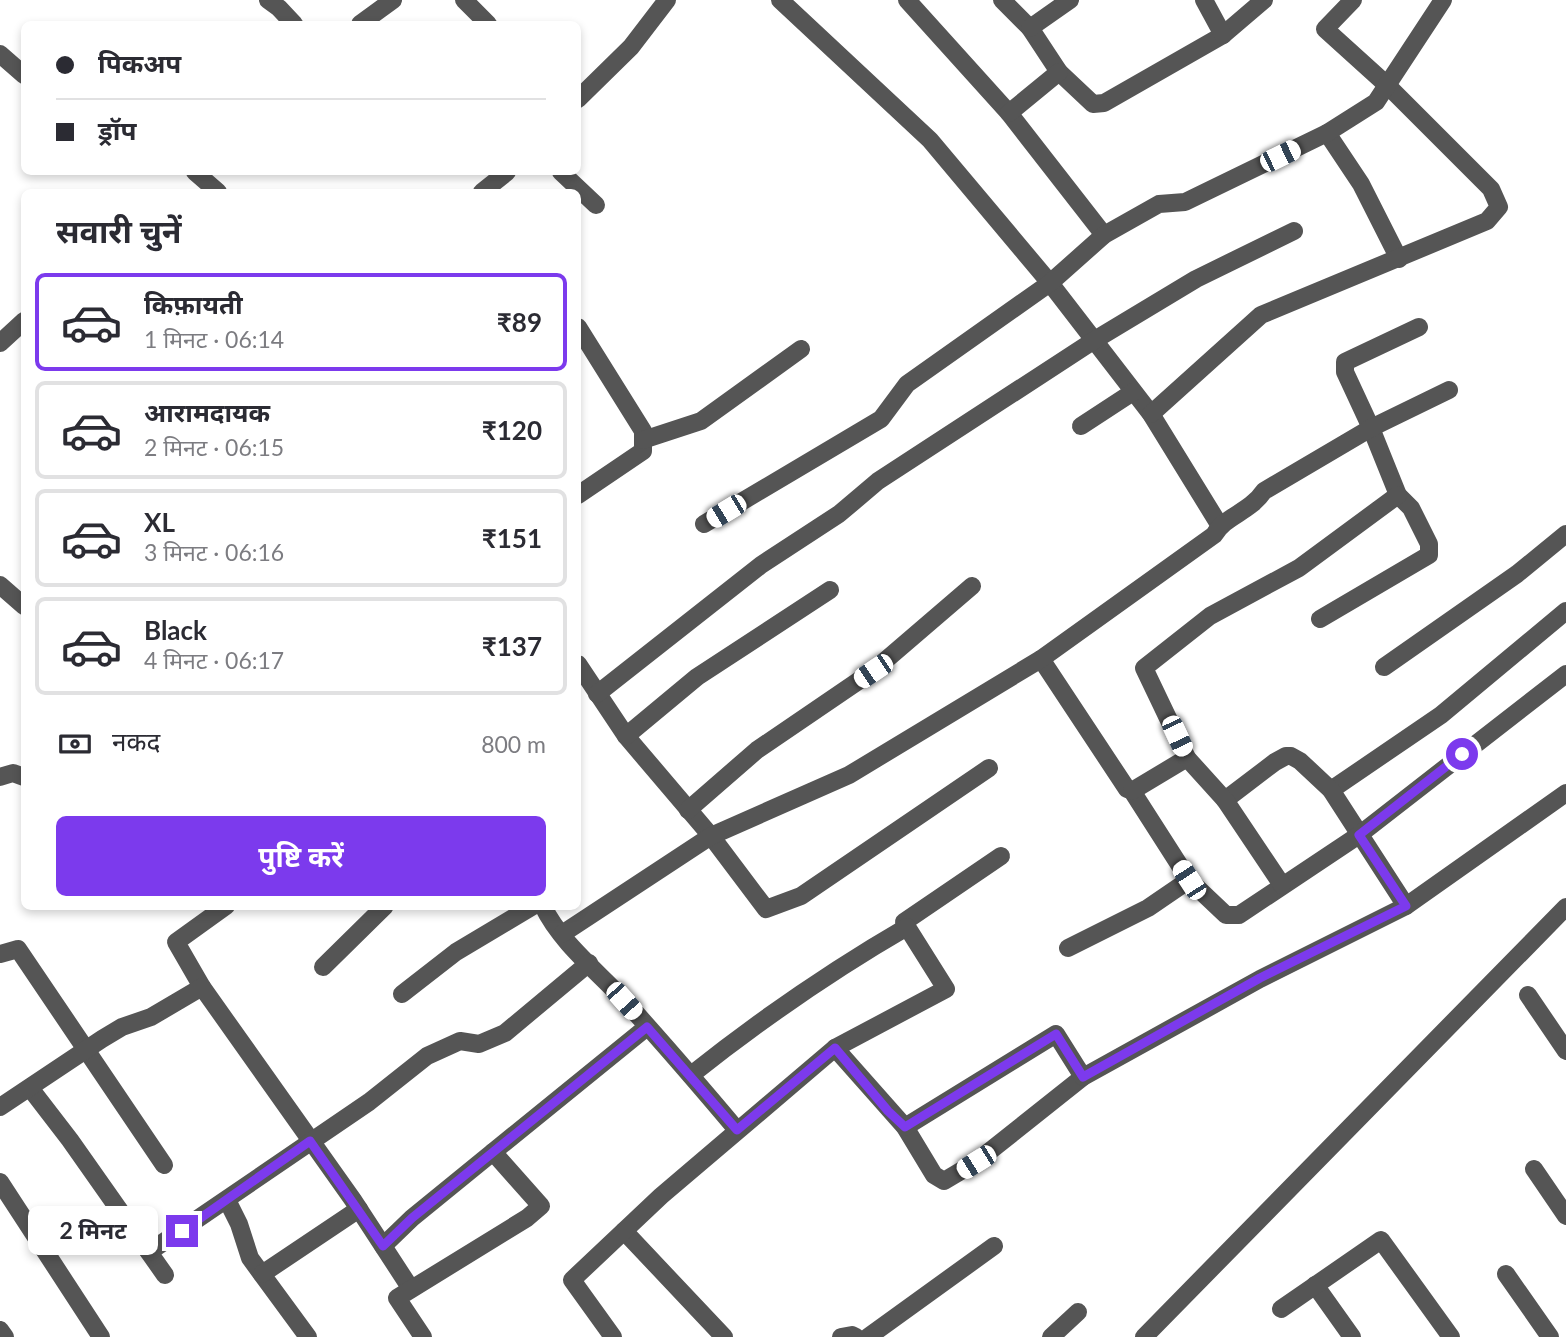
<!DOCTYPE html>
<html lang="hi">
<head>
<meta charset="utf-8">
<style>
	:root { --surface:#fff; --page:#f2f2f3; --text:#2b2b33; --muted:#7c7c81; --line:#e1e1e2; --accent:#7c3aed }
	body { margin:0; font-family:Lato,"Noto Sans Devanagari",sans-serif; background:var(--page); color:var(--text); height:100vh; display:flex; flex-direction:column; font-size:26px; white-space:nowrap }
	* { box-sizing:border-box; margin:0 }
	p { font-size:23px; color:var(--muted) }
	.icon { flex:none; width:38px; height:38px; fill:none; stroke:currentColor; stroke-width:2; stroke-linecap:round; stroke-linejoin:round }
	.map { position:relative; flex:1; overflow:hidden }
	.panel { position:absolute; left:21px; top:189px; width:560px; height:721px; display:flex; flex-direction:column; background:var(--surface); border-radius:10px; box-shadow:0 4px 10px #0003 }
	.panel>* { flex:none }
	.guide { position:absolute; left:21px; top:21px; width:560px; height:154px; border-radius:10px; box-shadow:0 4px 10px #0003; display:grid; align-content:center; height:154px; padding:0 35px; background:var(--surface) }
	.end { position:absolute; width:32px; height:32px; margin:-16px; border:9px solid #7c3aed; background:#fff; box-shadow:0 0 0 4px #fff }
	.from { border-radius:50% }
	.bubble { position:absolute; height:49px; border-radius:10px; background:var(--surface); box-shadow:0 4px 10px #0003; font-size:23px; font-weight:700; line-height:49px; text-align:center }
	.car { position:absolute; width:21px; height:42px; margin:-21px -10px; border-radius:9px; box-shadow:0 0 5px 2px #0007; background:linear-gradient(#fff 24%,#345 0 40%,#fff 0 76%,#345 0 86%,#fff 0) }
	.guide b { display:flex; align-items:center; gap:24px; height:66px; font-size:26px }
	.guide b+b { border-top:2px solid var(--line) }
	.guide i { width:18px; height:18px; background:var(--text) }
	ul { padding:0; list-style:none }
	li { display:flex; align-items:center; gap:21px; height:98px; margin:0 14px 10px; padding:0 21px; border:4px solid var(--line); border-radius:10px }
	li div { flex:1 }
	li b { display:block; font-size:26px }
	li em { font-style:normal; font-weight:700 }
	li.on { border-color:var(--accent) }
	li>.icon { width:63px; height:63px; stroke-width:1.5 }
	h2 { padding:0 35px; font-size:32px; line-height:84px }
	.pay { display:flex; align-items:center; gap:18px; height:77px; padding:0 35px; font-size:26px }
	.pay p { margin-inline-start:auto }
	.primary-button { display:flex; gap:14px; margin-top:auto; padding:14px 35px }
	.primary-button a { flex:1; height:80px; border-radius:10px; background:var(--accent); color:#fff; font-size:28px; font-weight:700; line-height:80px; text-align:center }
	.map>svg:first-child { display:block }
	.lines { fill:none; stroke-linecap:round; stroke-linejoin:round }
	.minor { stroke:#555; stroke-width:18 }
	.route { stroke:#7c3aed; stroke-width:9 }
</style>
</head>
<body>
<div class="map">
<svg width="1566" height="1337" viewBox="0 0 1566 1337">
	<rect width="100%" height="100%" fill="#fff"/>
	<g class="lines">
		<g class="minor">
			<path d="M268,0L279,8L294,24"/>
			<path d="M464,0L488,24"/>
			<path d="M780,0L930,140L1050,283L1151,414L1220,526"/>
			<path d="M907,0L1009,113L1104,235"/>
			<path d="M1002,0L1030,28L1059,72L1093,104L1104,103L1223,35L1264,0"/>
			<path d="M1204,0L1223,35"/>
			<path d="M360,24L393,0"/>
			<path d="M1030,28L1070,0"/>
			<path d="M0,54L24,75"/>
			<path d="M578,99L631,47L667,0"/>
			<path d="M1009,113L1059,72"/>
			<path d="M1327,133L1361,184L1399,259"/>
			<path d="M195,172L218,192"/>
			<path d="M561,172L596,205"/>
			<path d="M482,192L507,172"/>
			<path d="M578,327L643,431V451L578,495"/>
			<path d="M0,343L24,321"/>
			<path d="M1151,414L1261,315L1487,221L1499,207L1491,189L1388,86L1325,29L1353,0"/>
			<path d="M1081,426L1133,392"/>
			<path d="M643,440L701,421L801,349"/>
			<path d="M704,524L881,419L907,384L1050,283L1104,235L1159,204L1185,202L1327,133L1376,102L1443,0"/>
			<path d="M0,585L24,606"/>
			<path d="M1320,619L1429,555V544L1411,508L1398,495L1371,428L1345,372V362L1419,327"/>
			<path d="M1041,659L1127,789L1132,791L1189,880L1148,908L1068,948"/>
			<path d="M578,664L626,736L711,836L766,909L801,896L989,768"/>
			<path d="M1384,667L1517,574L1566,534"/>
			<path d="M597,694L761,565L839,514L878,481L1093,341L1196,279L1294,231"/>
			<path d="M626,736L697,677L830,590"/>
			<path d="M0,777L13,773L24,777"/>
			<path d="M1331,790L1441,715L1566,611"/>
			<path d="M1132,791L1187,758"/>
			<path d="M1225,800L1275,762L1286,756H1291L1300,761L1331,790L1406,906"/>
			<path d="M688,810L757,750L873,671L972,586"/>
			<path d="M1189,880L1226,915H1239L1359,835L1566,674"/>
			<path d="M1282,885L1225,800L1187,758L1144,668L1210,616L1299,568L1398,495"/>
			<path d="M543,906C560,942 597,971 624,1000C663,1043 700,1086 737,1130"/>
			<path d="M907,927L904,922L1001,856"/>
			<path d="M562,934L711,836L849,775L1041,659L1214,535C1226,515 1249,513 1264,491L1371,428L1449,390"/>
			<path d="M0,954L18,949L164,1165"/>
			<path d="M323,967L385,906"/>
			<path d="M202,987L176,942L226,906"/>
			<path d="M402,994L456,952L533,906"/>
			<path d="M1528,995L1566,1051"/>
			<path d="M835,1048L905,1127L934,1175L944,1181L976,1162L1083,1077L1260,979L1406,906L1566,793"/>
			<path d="M30,1088L70,1140L165,1275"/>
			<path d="M0,1107L102,1039L122,1027L151,1017L202,987L353,1200L411,1289"/>
			<path d="M905,1127L1056,1034L1083,1077"/>
			<path d="M1534,1169L1566,1216"/>
			<path d="M0,1182L101,1337"/>
			<path d="M227,1200L239,1224L250,1258L308,1337"/>
			<path d="M624,1231L724,1337"/>
			<path d="M383,1246L412,1218L493,1152"/>
			<path d="M149,1252L369,1102L427,1056L460,1041L479,1044L505,1033L589,963"/>
			<path d="M262,1274L359,1209"/>
			<path d="M1506,1274L1550,1337"/>
			<path d="M1315,1285L1352,1337"/>
			<path d="M1281,1309L1381,1240L1451,1337"/>
			<path d="M0,1330L5,1337"/>
			<path d="M423,1337L397,1298L527,1218L541,1206L493,1152L647,1027"/>
			<path d="M613,1337L572,1280L661,1196L835,1048L946,989L907,927C831,971 759,1021 691,1075"/>
			<path d="M841,1337L852,1335L856,1337"/>
			<path d="M868,1337L994,1246"/>
			<path d="M1051,1337L1078,1312"/>
			<path d="M1144,1337L1566,907"/>
		</g>
	</g>
	<g class="lines">
		<path class="route" d="M182,1231L310,1141L383,1246L412,1218L647,1027L737,1130L835,1048L888,1111L905,1127L1056,1034L1083,1077L1260,978L1406,906L1359,835L1462,754"/>
	</g>
</svg>
<i class="end from" style="left:1462px;top:754px"></i>
<i class="end" style="left:182px;top:1231px"></i>
<div class="bubble" style="left:28px;top:1206px;width:130px">2 मिनट</div>
<i class="car" style="left:1280px;top:156px;rotate:64deg"></i>
<i class="car" style="left:726px;top:511px;rotate:239deg"></i>
<i class="car" style="left:873px;top:671px;rotate:236deg"></i>
<i class="car" style="left:1177px;top:736px;rotate:155deg"></i>
<i class="car" style="left:1189px;top:880px;rotate:327deg"></i>
<i class="car" style="left:624px;top:1001px;rotate:138deg"></i>
<i class="car" style="left:976px;top:1162px;rotate:238deg"></i>
<div class="guide">
<b><i class="from"></i>पिकअप</b>
<b><i></i>ड्रॉप</b>
</div>
<section class="panel">
<h2>सवारी चुनें</h2>
<ul>
<li class="on"><svg class="icon" aria-label="car" viewBox="0 0 24 24"><path d="M5 17H2v-5l4-1 3-4h7l3 4 3 1v5h-3M9 17h6M6 11h13"/><circle cx="7" cy="17" r="2"/><circle cx="17" cy="17" r="2"/></svg><div><b>किफ़ायती</b><p>1 मिनट · 06:14</p></div><em>₹89</em></li>
<li><svg class="icon" aria-label="car" viewBox="0 0 24 24"><path d="M5 17H2v-5l4-1 3-4h7l3 4 3 1v5h-3M9 17h6M6 11h13"/><circle cx="7" cy="17" r="2"/><circle cx="17" cy="17" r="2"/></svg><div><b>आरामदायक</b><p>2 मिनट · 06:15</p></div><em>₹120</em></li>
<li><svg class="icon" aria-label="car" viewBox="0 0 24 24"><path d="M5 17H2v-5l4-1 3-4h7l3 4 3 1v5h-3M9 17h6M6 11h13"/><circle cx="7" cy="17" r="2"/><circle cx="17" cy="17" r="2"/></svg><div><b>XL</b><p>3 मिनट · 06:16</p></div><em>₹151</em></li>
<li><svg class="icon" aria-label="car" viewBox="0 0 24 24"><path d="M5 17H2v-5l4-1 3-4h7l3 4 3 1v5h-3M9 17h6M6 11h13"/><circle cx="7" cy="17" r="2"/><circle cx="17" cy="17" r="2"/></svg><div><b>Black</b><p>4 मिनट · 06:17</p></div><em>₹137</em></li>
</ul>
<div class="pay"><svg class="icon" aria-label="cash" viewBox="0 0 24 24"><path d="M3 7h18v10H3z"/><circle cx="12" cy="12" r="2"/></svg>नकद<p>800 m</p></div>
<div class="primary-button"><a>पुष्टि करें</a></div>
</section>
</div>
</body>
</html>
